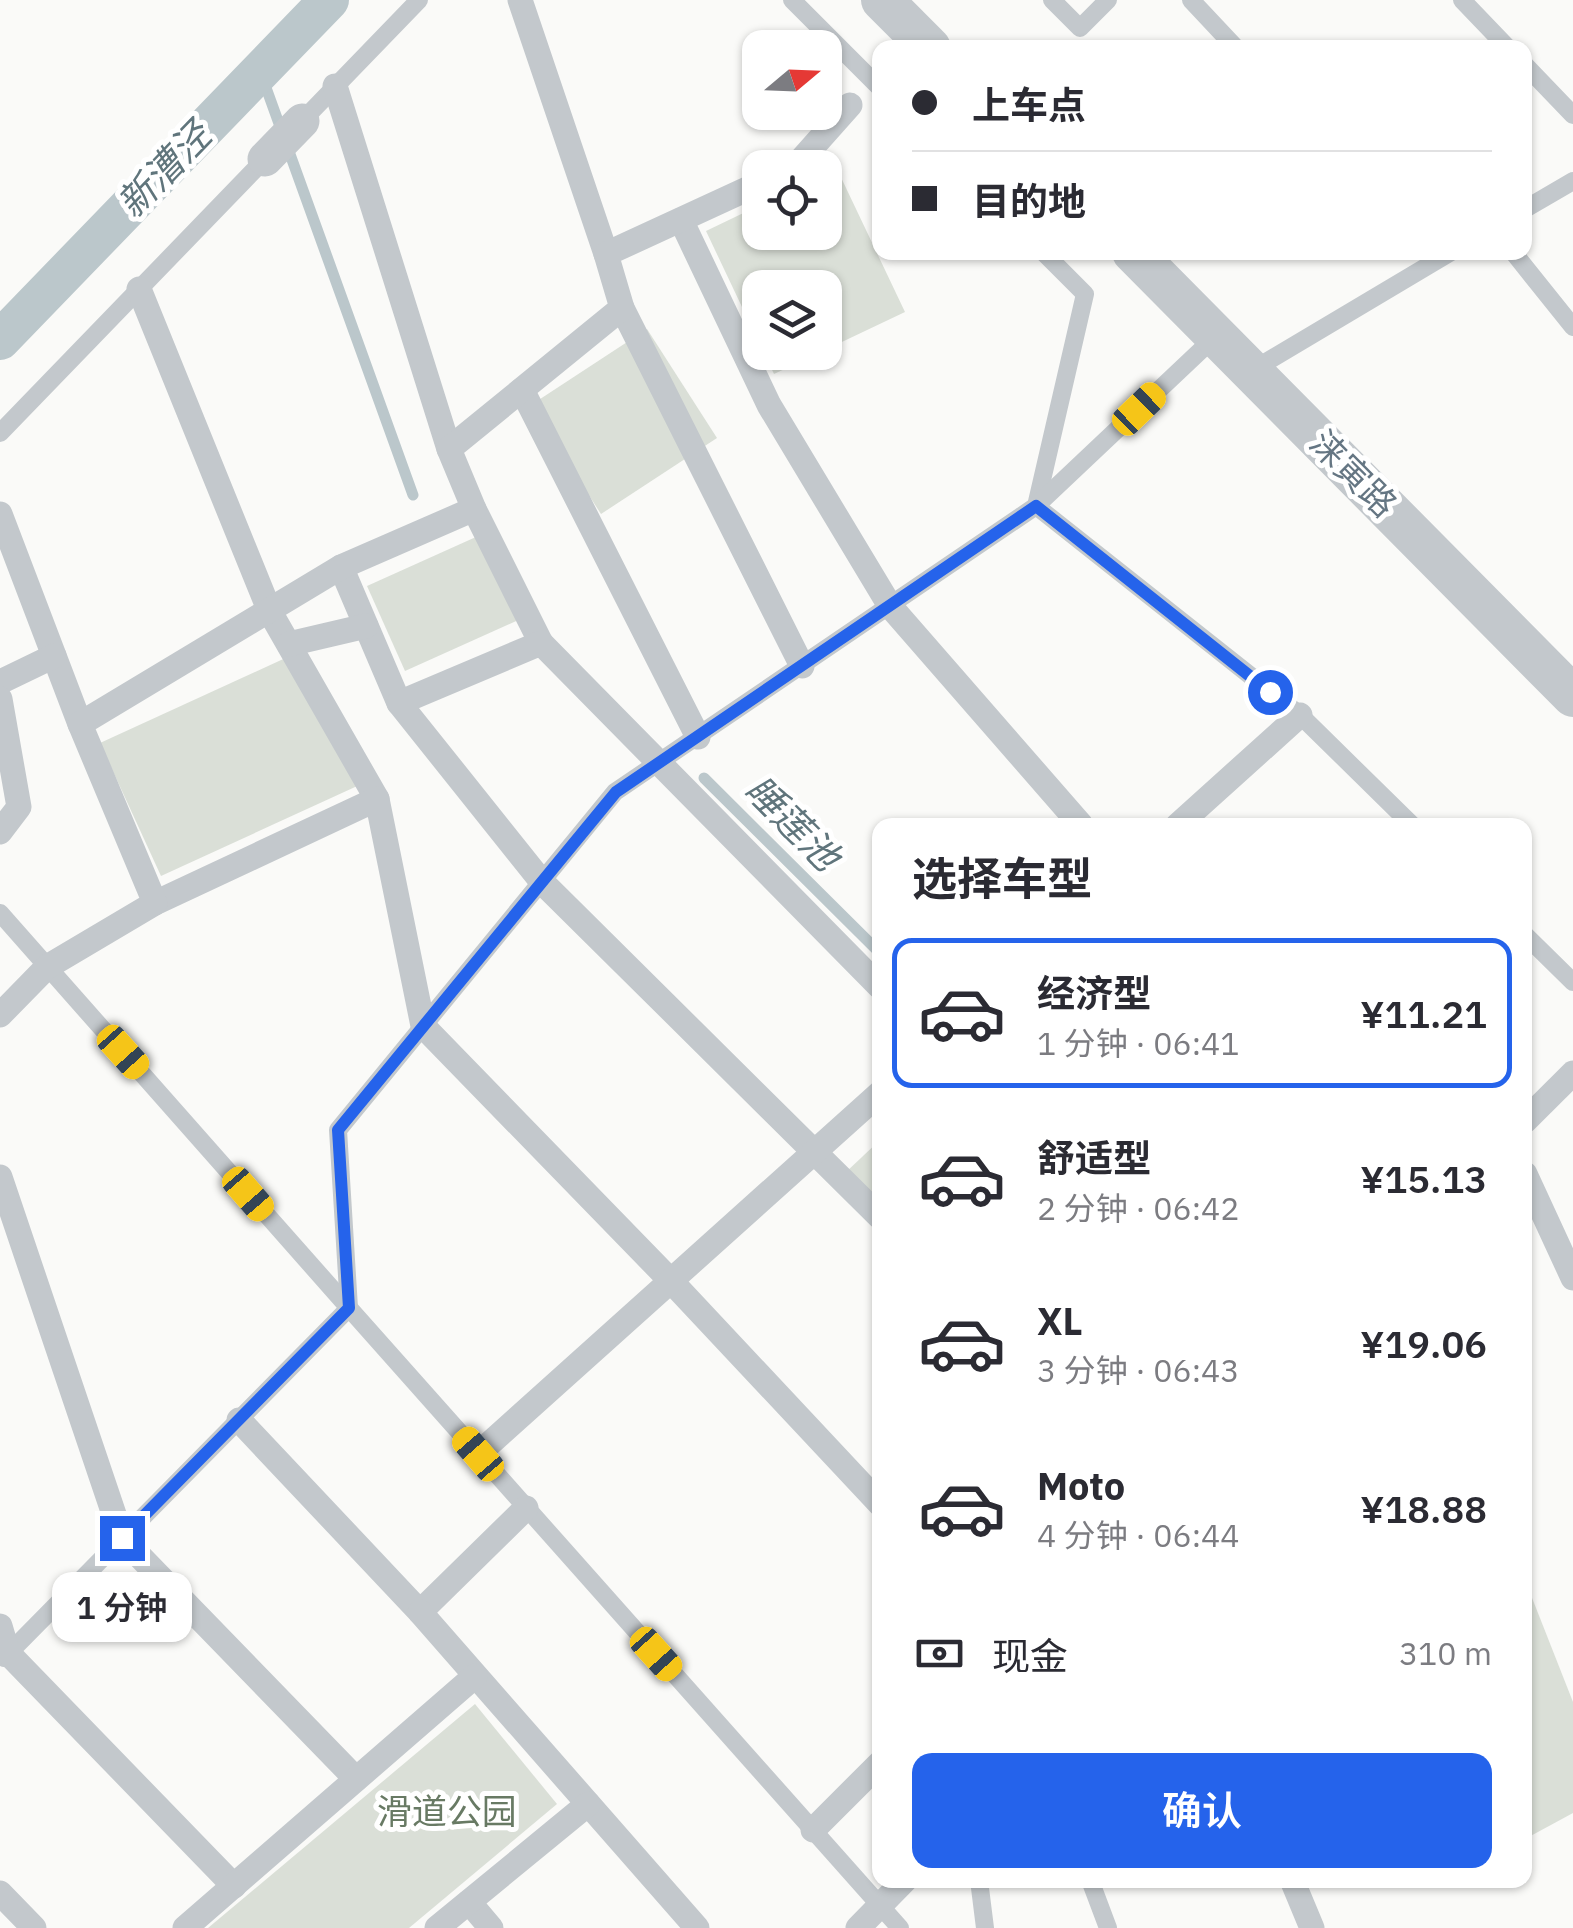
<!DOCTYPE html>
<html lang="zh">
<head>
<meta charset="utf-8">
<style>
	:root { --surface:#fff; --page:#f2f2f3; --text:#2b2b33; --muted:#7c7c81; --line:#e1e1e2; --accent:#2563eb }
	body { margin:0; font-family:"IBM Plex Sans","Noto Sans SC",sans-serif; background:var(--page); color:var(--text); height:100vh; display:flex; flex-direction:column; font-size:38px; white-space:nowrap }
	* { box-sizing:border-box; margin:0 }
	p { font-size:32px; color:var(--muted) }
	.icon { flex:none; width:55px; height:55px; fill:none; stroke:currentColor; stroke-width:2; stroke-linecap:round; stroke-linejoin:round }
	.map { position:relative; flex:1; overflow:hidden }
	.side { position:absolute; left:872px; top:818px; width:660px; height:1070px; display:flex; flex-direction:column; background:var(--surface); border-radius:20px; box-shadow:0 2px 8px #0004 }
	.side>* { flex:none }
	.guide { position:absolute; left:872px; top:40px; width:660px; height:220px; border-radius:20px; box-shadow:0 2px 8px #0004; display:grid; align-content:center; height:220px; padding:0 40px; background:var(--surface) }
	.needle { width:65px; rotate:71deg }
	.tools { position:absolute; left:742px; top:30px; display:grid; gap:20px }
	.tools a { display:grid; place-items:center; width:100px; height:100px; border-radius:20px; background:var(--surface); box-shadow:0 2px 8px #0004; font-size:50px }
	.end { position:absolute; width:45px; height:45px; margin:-22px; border:12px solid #2563eb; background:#fff; box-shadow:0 0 0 5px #fff }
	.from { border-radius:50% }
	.bubble { position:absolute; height:70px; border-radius:20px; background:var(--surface); box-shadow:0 2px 8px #0004; font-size:32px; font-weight:600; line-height:70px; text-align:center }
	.car { position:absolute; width:30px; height:60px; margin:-30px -15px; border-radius:12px; box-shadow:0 0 8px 2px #0007; background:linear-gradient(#f5c518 24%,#345 0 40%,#f5c518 0 76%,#345 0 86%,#f5c518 0) }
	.guide b { display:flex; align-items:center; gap:35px; height:95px; font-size:38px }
	.guide b+b { border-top:2px solid var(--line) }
	.guide i { width:25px; height:25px; background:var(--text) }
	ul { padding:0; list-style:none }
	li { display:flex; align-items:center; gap:30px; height:150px; margin:0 20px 15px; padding:0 20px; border:5px solid transparent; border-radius:20px }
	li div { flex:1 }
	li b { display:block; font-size:38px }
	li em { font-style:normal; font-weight:600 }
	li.active { border-color:var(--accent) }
	li>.icon { width:90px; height:90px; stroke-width:1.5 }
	h2 { padding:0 40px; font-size:45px; line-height:120px }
	.pay { display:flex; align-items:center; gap:25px; height:110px; padding:0 40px; font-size:38px }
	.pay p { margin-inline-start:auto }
	.cta { display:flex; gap:20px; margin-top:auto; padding:20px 40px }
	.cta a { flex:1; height:115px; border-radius:20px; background:var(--accent); color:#fff; font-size:40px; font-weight:600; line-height:115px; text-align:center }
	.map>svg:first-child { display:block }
	.green { fill:#dadfd7 }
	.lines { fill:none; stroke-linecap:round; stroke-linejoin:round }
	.stream { stroke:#bbc7cb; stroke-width:11 }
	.canal { stroke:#bbc7cb; stroke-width:40 }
	.service { stroke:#c3c8cc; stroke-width:18 }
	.pedestrian { stroke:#c3c8cc; stroke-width:25 }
	.minor { stroke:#c3c8cc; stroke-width:35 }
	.tertiary { stroke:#c3c8cc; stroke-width:42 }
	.route { stroke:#2563eb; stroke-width:12 }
	.labels { text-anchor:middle; stroke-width:10; stroke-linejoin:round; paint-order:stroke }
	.street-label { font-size:35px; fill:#657683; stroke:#fff }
	.park-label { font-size:35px; fill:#687a64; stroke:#fff }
	.water-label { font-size:38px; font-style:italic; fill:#60757c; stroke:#fff }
</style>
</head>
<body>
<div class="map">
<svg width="1573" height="1928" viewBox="0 0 1573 1928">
	<rect width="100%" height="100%" fill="#fafaf8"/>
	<g class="green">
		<path d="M837,169L905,312L825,350V288H760V345L706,231L760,205V232H825V174Z"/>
		<path d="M647,329L717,438L601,514L531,405Z"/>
		<path d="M764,353H819L774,374Z"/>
		<path d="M487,532L525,617L405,671L367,586Z"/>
		<path d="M305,649L366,782L161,876L100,743Z"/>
		<path d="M880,1140V1207L845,1173Z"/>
		<path d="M1525,1580L1573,1702V1813L1525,1839Z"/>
		<path d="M475,1704L557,1804L409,1928H208Z"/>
	</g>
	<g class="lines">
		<g class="stream">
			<path d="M260,71L413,495"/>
			<path d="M704,778L880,953"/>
		</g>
		<path class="canal" d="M0,340L329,0"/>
		<g class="service">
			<path d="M792,0L880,88"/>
			<path d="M1052,0L1080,28L1108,0"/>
			<path d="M1191,0L1236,48"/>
			<path d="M1462,0L1508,48"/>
			<path d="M1525,65L1573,115"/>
			<path d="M302,121L419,0"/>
			<path d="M1525,209L1573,181"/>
			<path d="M1043,252L1085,294L1036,506L1300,715L1412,825"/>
			<path d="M1513,252L1573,327"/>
			<path d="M1251,371L1451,252"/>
			<path d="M0,433L265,159"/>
			<path d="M0,913L349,1308"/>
			<path d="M1525,935L1573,982"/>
			<path d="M349,1308L338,1130L615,792L1036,506L1216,336"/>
			<path d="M4,1658L349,1308L900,1928"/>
			<path d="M979,1880L985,1928"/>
			<path d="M1090,1880L1108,1928"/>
		</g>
		<g class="pedestrian">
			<path d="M520,0L606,254"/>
			<path d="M335,86L449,449"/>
			<path d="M794,168L850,105"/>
			<path d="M681,220L769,405L890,606L1081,825"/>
			<path d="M139,289L270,612L377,799"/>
			<path d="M622,308L802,666"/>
			<path d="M522,390L698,737"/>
			<path d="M474,509L541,643"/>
			<path d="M0,514L80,724"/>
			<path d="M341,567L399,703"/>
			<path d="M289,644L366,626"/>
			<path d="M0,682L54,656"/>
			<path d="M0,699L19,807L0,832"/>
			<path d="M1178,825L1300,715"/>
			<path d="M155,903L377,799L423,1026L671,1281L880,1504"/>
			<path d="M880,987L541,643L399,703L542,882L880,1217"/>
			<path d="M0,1015L47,967L155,903L80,724L341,567L474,509L449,449L622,308L606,254L760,183"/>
			<path d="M1525,1121L1573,1073"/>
			<path d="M1525,1174L1573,1278"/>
			<path d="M0,1177L122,1538L356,1779"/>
			<path d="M239,1420L420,1612L526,1508"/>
			<path d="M478,1454L880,1093"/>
			<path d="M420,1612L697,1928"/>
			<path d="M0,1626L8,1653L234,1886"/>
			<path d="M813,1830L880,1763"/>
			<path d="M1292,1880L1312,1928"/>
			<path d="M0,1893L34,1928"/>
			<path d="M469,1902L491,1928"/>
			<path d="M185,1928L475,1676"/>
			<path d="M437,1928L588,1804"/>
			<path d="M858,1928L905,1880"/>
		</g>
		<path class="minor" d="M265,159L302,121"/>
		<g class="tertiary">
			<path d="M882,0L930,48"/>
			<path d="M1133,252L1573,696"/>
		</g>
	</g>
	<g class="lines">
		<path class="route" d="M122,1538L349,1308L338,1130L616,792L1036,506L1270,692"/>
	</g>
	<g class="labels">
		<g class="street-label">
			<text transform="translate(1353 474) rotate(45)" y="12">涞寅路</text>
		</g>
		<g class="park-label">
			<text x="447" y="1824">滑道公园</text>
		</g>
		<g class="water-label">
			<text transform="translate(164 170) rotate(-46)" y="13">新漕泾</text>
			<text transform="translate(792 823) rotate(45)" y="13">睡莲池</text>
		</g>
	</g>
</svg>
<div class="tools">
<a><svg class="needle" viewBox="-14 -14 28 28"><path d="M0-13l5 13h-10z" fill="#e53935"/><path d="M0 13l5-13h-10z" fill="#7c7c81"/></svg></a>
<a><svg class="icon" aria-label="locate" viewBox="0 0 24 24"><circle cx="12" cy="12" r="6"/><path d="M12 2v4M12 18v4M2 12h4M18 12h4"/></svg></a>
<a><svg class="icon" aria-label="layers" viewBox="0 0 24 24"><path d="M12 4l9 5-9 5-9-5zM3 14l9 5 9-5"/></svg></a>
</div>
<i class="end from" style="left:1270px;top:692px"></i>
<i class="end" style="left:122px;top:1538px"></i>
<div class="bubble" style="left:52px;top:1572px;width:140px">1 分钟</div>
<i class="car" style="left:1139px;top:409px;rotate:46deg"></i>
<i class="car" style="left:123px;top:1052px;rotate:138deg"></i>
<i class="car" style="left:248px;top:1194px;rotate:139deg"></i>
<i class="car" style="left:478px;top:1454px;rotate:319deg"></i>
<i class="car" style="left:656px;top:1654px;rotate:138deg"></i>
<div class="guide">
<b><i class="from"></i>上车点</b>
<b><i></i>目的地</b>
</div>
<section class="side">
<h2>选择车型</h2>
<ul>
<li class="active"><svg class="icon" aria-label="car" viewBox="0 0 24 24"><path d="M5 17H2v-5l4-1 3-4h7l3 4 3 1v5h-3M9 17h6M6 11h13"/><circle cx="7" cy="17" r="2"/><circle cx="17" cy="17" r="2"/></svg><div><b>经济型</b><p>1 分钟 · 06:41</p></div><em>¥11.21</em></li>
<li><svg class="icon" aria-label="car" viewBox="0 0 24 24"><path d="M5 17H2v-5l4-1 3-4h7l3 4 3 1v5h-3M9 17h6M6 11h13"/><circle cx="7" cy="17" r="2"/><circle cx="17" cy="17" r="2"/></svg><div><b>舒适型</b><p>2 分钟 · 06:42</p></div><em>¥15.13</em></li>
<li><svg class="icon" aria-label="car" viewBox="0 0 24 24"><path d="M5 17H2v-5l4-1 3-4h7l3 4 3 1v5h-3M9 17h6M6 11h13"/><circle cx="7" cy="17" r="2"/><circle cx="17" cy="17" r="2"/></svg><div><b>XL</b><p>3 分钟 · 06:43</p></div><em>¥19.06</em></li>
<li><svg class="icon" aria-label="car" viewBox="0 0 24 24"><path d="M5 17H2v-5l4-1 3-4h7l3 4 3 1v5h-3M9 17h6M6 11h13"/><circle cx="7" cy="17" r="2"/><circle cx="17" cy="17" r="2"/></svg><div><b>Moto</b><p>4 分钟 · 06:44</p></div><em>¥18.88</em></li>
</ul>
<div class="pay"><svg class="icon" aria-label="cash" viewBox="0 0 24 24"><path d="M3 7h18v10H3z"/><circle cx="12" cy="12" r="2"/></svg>现金<p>310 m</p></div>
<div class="cta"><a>确认</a></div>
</section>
</div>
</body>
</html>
